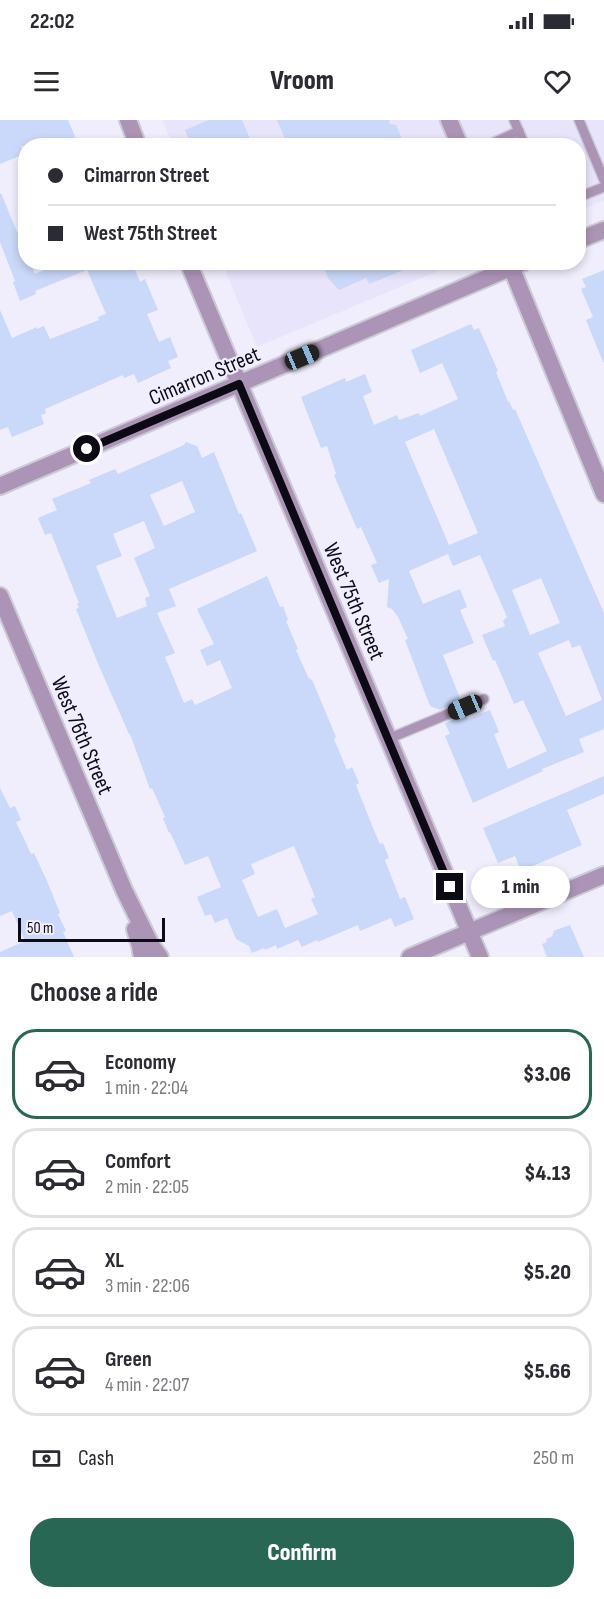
<!DOCTYPE html>
<html lang="en">
<head>
<meta charset="utf-8">
<style>
	:root { --surface:#fff; --page:#f2f2f3; --text:#2b2b33; --muted:#7c7c81; --line:#e1e1e2; --accent:#286754 }
	body { margin:0; font-family:"Sofia Sans Condensed",sans-serif; background:var(--page); color:var(--text); height:100vh; display:flex; flex-direction:column; font-size:22px; white-space:nowrap }
	* { box-sizing:border-box; margin:0 }
	p { font-size:20px; color:var(--muted) }
	.icon { flex:none; width:33px; height:33px; fill:none; stroke:currentColor; stroke-width:2; stroke-linecap:round; stroke-linejoin:round }
	.map { position:relative; height:837px; overflow:hidden }
	.sheet { display:flex; flex-direction:column; background:var(--surface); flex:1 }
	.sheet>* { flex:none }
	.banner { position:absolute; left:18px; top:18px; width:568px; height:132px; border-radius:24px; box-shadow:0 3px 9px #0003; display:grid; align-content:center; height:132px; padding:0 30px; background:var(--surface) }
	.scale { position:absolute; left:18px; bottom:15px; width:147px; box-sizing:border-box; padding-left:6px; border:3px solid #0c0a15; border-top:0; font-size:16px; line-height:21px; white-space:nowrap; color:#0c0a15; -webkit-text-stroke:4px #f0eefc; paint-order:stroke }
	.end { position:absolute; width:27px; height:27px; margin:-14px; border:8px solid #0c0a15; background:#fff; box-shadow:0 0 0 3px #fff }
	.from { border-radius:50% }
	.bubble { position:absolute; height:42px; border-radius:21px; background:var(--surface); box-shadow:0 3px 9px #0003; font-size:20px; font-weight:800; line-height:42px; text-align:center }
	.car { position:absolute; width:18px; height:36px; margin:-18px -9px; border-radius:8px; box-shadow:0 0 4px 2px #0007; background:linear-gradient(#222 24%,#8ab4d8 0 40%,#222 0 76%,#8ab4d8 0 86%,#222 0) }
	.banner b { display:flex; align-items:center; gap:21px; height:57px; font-size:22px }
	.banner b+b { border-top:2px solid var(--line) }
	.banner i { width:15px; height:15px; background:var(--text) }
	ul { padding:0; list-style:none }
	li { display:flex; align-items:center; gap:18px; height:90px; margin:0 12px 9px; padding:0 18px; border:3px solid var(--line); border-radius:24px }
	li div { flex:1 }
	li b { display:block; font-size:22px }
	li em { font-style:normal; font-weight:800 }
	li.active { border-color:var(--accent) }
	li>.icon { width:54px; height:54px; stroke-width:1.5 }
	h2 { padding:0 30px; font-size:27px; line-height:72px }
	.pay { display:flex; align-items:center; gap:15px; height:66px; padding:0 30px; font-size:22px }
	.pay p { margin-inline-start:auto }
	.button { display:flex; gap:12px; margin-top:auto; padding:12px 30px }
	.button a { flex:1; height:69px; border-radius:24px; background:var(--accent); color:#fff; font-size:24px; font-weight:800; line-height:69px; text-align:center }
	.status { display:flex; justify-content:space-between; align-items:center; height:42px; padding:0 30px; background:var(--surface); direction:ltr }
	.status svg { height:16px; fill:currentColor }
	header { display:flex; justify-content:space-between; align-items:center; height:78px; padding:0 30px; background:var(--surface); font-size:27px; font-weight:800 }
	.map>svg:first-child { display:block }
	.built { fill:#e7e4fc }
	.building { fill:#cad8f9; fill-rule:evenodd }
	.lines { fill:none; stroke-linecap:round; stroke-linejoin:round }
	.service-casing { stroke:#cccad7; stroke-width:12 }
	.minor-casing { stroke:#cccad7; stroke-width:20 }
	.tertiary-casing { stroke:#cccad7; stroke-width:20 }
	.service { stroke:#ab94b6; stroke-width:9 }
	.minor { stroke:#ab94b6; stroke-width:16 }
	.tertiary { stroke:#ab94b6; stroke-width:16 }
	.route { stroke:#0c0a15; stroke-width:8 }
	.labels { text-anchor:middle; stroke-width:4.5; stroke-linejoin:round; paint-order:stroke }
	.street-label { font-size:22px; fill:#0c0a15; stroke:#f0eefc }
</style>
</head>
<body>
<div class="status"><b>22:02</b><svg viewBox="0 0 49 12"><path d="M0 12V9h3v3zM5 12V6h3v6zM10 12V3h3v9zM15 12V0h3v12zM26 1h20v11H26zM47 4h2v5h-2z"/></svg></div>
<header><svg class="icon" aria-label="menu" viewBox="0 0 24 24"><path d="M4 6h16M4 12h16M4 18h16"/></svg>Vroom<svg class="icon" aria-label="heart" viewBox="0 0 24 24"><path d="M12 20l-8-8c-3-5 5-10 8-4 3-6 11-1 8 4z"/></svg></header>
<div class="map">
<svg width="604" height="837" viewBox="0 0 604 837">
	<rect width="100%" height="100%" fill="#f0eefc"/>
	<g class="built">
		<path d="M162,0H604V80L579,91V26L173,25Z"/>
		<path d="M222,143H457L257,227Z"/>
	</g>
	<g class="building">
		<path d="M0,0H68L79,26H21L24,34L0,44Z"/>
		<path d="M209,0H242L253,26H191L185,10Z"/>
		<path d="M277,0H389L390,4L396,5L405,26H288Z"/>
		<path d="M1,73L17,112L26,108V142H30L35,154L62,142H132L140,162L145,159L158,190L147,194L159,222L170,217L178,237L168,241L171,248L138,263L134,254L124,258L123,255L45,289L46,293L41,295L44,304L12,317L8,307L0,310V190L12,218L37,207V209L44,206L50,219L99,200L98,197L106,194L87,150L35,171L36,174L20,181L13,162L15,161L0,122V74Z"/>
		<path d="M322,142H420L421,143L369,164L366,158L339,170L328,158Z"/>
		<path d="M604,150V242H603L586,200L593,197L581,169L586,167L582,159Z"/>
		<path d="M471,204L474,210L479,208L498,251L496,252L508,282L509,281L513,290L515,289L604,493V609L579,619L584,632L542,649L543,651L473,683L445,616L450,614L445,603L466,594L468,599L490,590L499,612L494,614L508,649L547,631L523,580L514,584L495,540L493,541L482,515L505,506L503,501L507,497L480,435L453,446L448,434L409,451L423,484L460,469L467,487L460,490L474,523L443,535L461,581L440,590L430,586L405,520L408,519L398,497L392,489L387,487L389,459L379,463L371,445L377,443L361,407L357,409L334,355L336,354L327,326L321,328L301,277L345,258L346,262L365,254L372,272L363,276L374,305L397,295L399,300L419,293L420,296L458,279L442,243L420,253L411,230ZM434,309L478,413L449,425L405,322ZM541,458L560,503L530,515L512,470ZM569,520L572,528L580,525L602,580L566,596L538,533Z"/>
		<path d="M186,322L197,326L202,338L214,332L239,394L241,393L257,431L169,469L176,486L157,493L175,533L165,537L184,583L192,579L195,585L232,568L220,540L207,546L200,530L214,524L197,489L267,456L280,487L283,486L288,500L286,501L298,529L296,530L309,559L310,558L313,562L336,617L334,619L347,650L352,647L359,663L356,665L373,708L380,724L383,723L389,738L385,740L400,779L405,777L414,799L395,807L391,798L360,811L358,805L318,822L317,820L302,827L298,820L277,829L276,825L265,830L264,828L252,833L249,826L236,819L227,798L215,803L211,794L205,796L197,777L221,767L208,736L185,745L170,712L169,713L163,698L165,697L152,668L150,669L130,614H129L99,546L76,489L79,488L77,483H79L51,413L45,415L38,398L57,390L52,379L91,363L89,360L115,349L118,354L184,325ZM182,361L195,392L164,406L150,375ZM144,401L155,428L134,438L150,476L145,478L147,486L117,498L96,446L122,436L113,414ZM294,726L315,777L311,779L318,794L285,808L277,789L258,797L242,760L255,754L251,744Z"/>
		<path d="M604,656V674L567,690L582,725L521,751L515,736L498,743L483,708Z"/>
		<path d="M0,668L10,688L15,686L21,700L16,702L31,734L34,733L47,761L60,793L58,794L66,811L63,812L74,837H0V832L25,821L12,791L0,796Z"/>
		<path d="M570,805L584,837H547L542,824L547,822L546,819L553,816L552,814L554,813L553,811Z"/>
	</g>
	<g class="lines">
		<defs>
			<g id="service">
				<path d="M514,0L525,26"/>
				<path d="M579,0L604,60"/>
				<path d="M486,26L519,11"/>
				<path d="M579,77L604,67"/>
				<path d="M388,619L484,579"/>
			</g>
			<g id="minor">
				<path d="M128,0L138,26"/>
				<path d="M449,0L460,26"/>
				<path d="M579,120L604,110"/>
				<path d="M188,142L480,837"/>
				<path d="M509,142L604,374"/>
				<path d="M0,366L524,142"/>
			</g>
			<g id="tertiary">
				<path d="M0,476L124,770L151,825L160,837"/>
				<path d="M135,809L140,826L142,837"/>
				<path d="M410,837L604,755"/>
			</g>
		</defs>
		<use href="#service" class="service-casing"/>
		<use href="#minor" class="minor-casing"/>
		<use href="#tertiary" class="tertiary-casing"/>
		<use href="#service" class="service"/>
		<use href="#minor" class="minor"/>
		<use href="#tertiary" class="tertiary"/>
	</g>
	<g class="lines">
		<path class="route" d="M87,329L239,264L450,767"/>
	</g>
	<g class="labels">
		<g class="street-label">
			<text transform="translate(204 255) rotate(-23)" y="8">Cimarron Street</text>
			<text transform="translate(355 481) rotate(67)" y="8">West 75th Street</text>
			<text transform="translate(83 615) rotate(67)" y="8">West 76th Street</text>
		</g>
	</g>
</svg>
<div class="scale">50 m</div>
<i class="end from" style="left:87px;top:329px"></i>
<i class="end" style="left:450px;top:767px"></i>
<div class="bubble" style="left:471px;top:746px;width:99px">1 min</div>
<i class="car" style="left:302px;top:237px;rotate:67deg"></i>
<i class="car" style="left:465px;top:587px;rotate:247deg"></i>
<div class="banner">
<b><i class="from"></i>Cimarron Street</b>
<b><i></i>West 75th Street</b>
</div>
</div>
<section class="sheet">
<h2>Choose a ride</h2>
<ul>
<li class="active"><svg class="icon" aria-label="car" viewBox="0 0 24 24"><path d="M5 17H2v-5l4-1 3-4h7l3 4 3 1v5h-3M9 17h6M6 11h13"/><circle cx="7" cy="17" r="2"/><circle cx="17" cy="17" r="2"/></svg><div><b>Economy</b><p>1 min · 22:04</p></div><em>$3.06</em></li>
<li><svg class="icon" aria-label="car" viewBox="0 0 24 24"><path d="M5 17H2v-5l4-1 3-4h7l3 4 3 1v5h-3M9 17h6M6 11h13"/><circle cx="7" cy="17" r="2"/><circle cx="17" cy="17" r="2"/></svg><div><b>Comfort</b><p>2 min · 22:05</p></div><em>$4.13</em></li>
<li><svg class="icon" aria-label="car" viewBox="0 0 24 24"><path d="M5 17H2v-5l4-1 3-4h7l3 4 3 1v5h-3M9 17h6M6 11h13"/><circle cx="7" cy="17" r="2"/><circle cx="17" cy="17" r="2"/></svg><div><b>XL</b><p>3 min · 22:06</p></div><em>$5.20</em></li>
<li><svg class="icon" aria-label="car" viewBox="0 0 24 24"><path d="M5 17H2v-5l4-1 3-4h7l3 4 3 1v5h-3M9 17h6M6 11h13"/><circle cx="7" cy="17" r="2"/><circle cx="17" cy="17" r="2"/></svg><div><b>Green</b><p>4 min · 22:07</p></div><em>$5.66</em></li>
</ul>
<div class="pay"><svg class="icon" aria-label="cash" viewBox="0 0 24 24"><path d="M3 7h18v10H3z"/><circle cx="12" cy="12" r="2"/></svg>Cash<p>250 m</p></div>
<div class="button"><a>Confirm</a></div>
</section>
</body>
</html>
